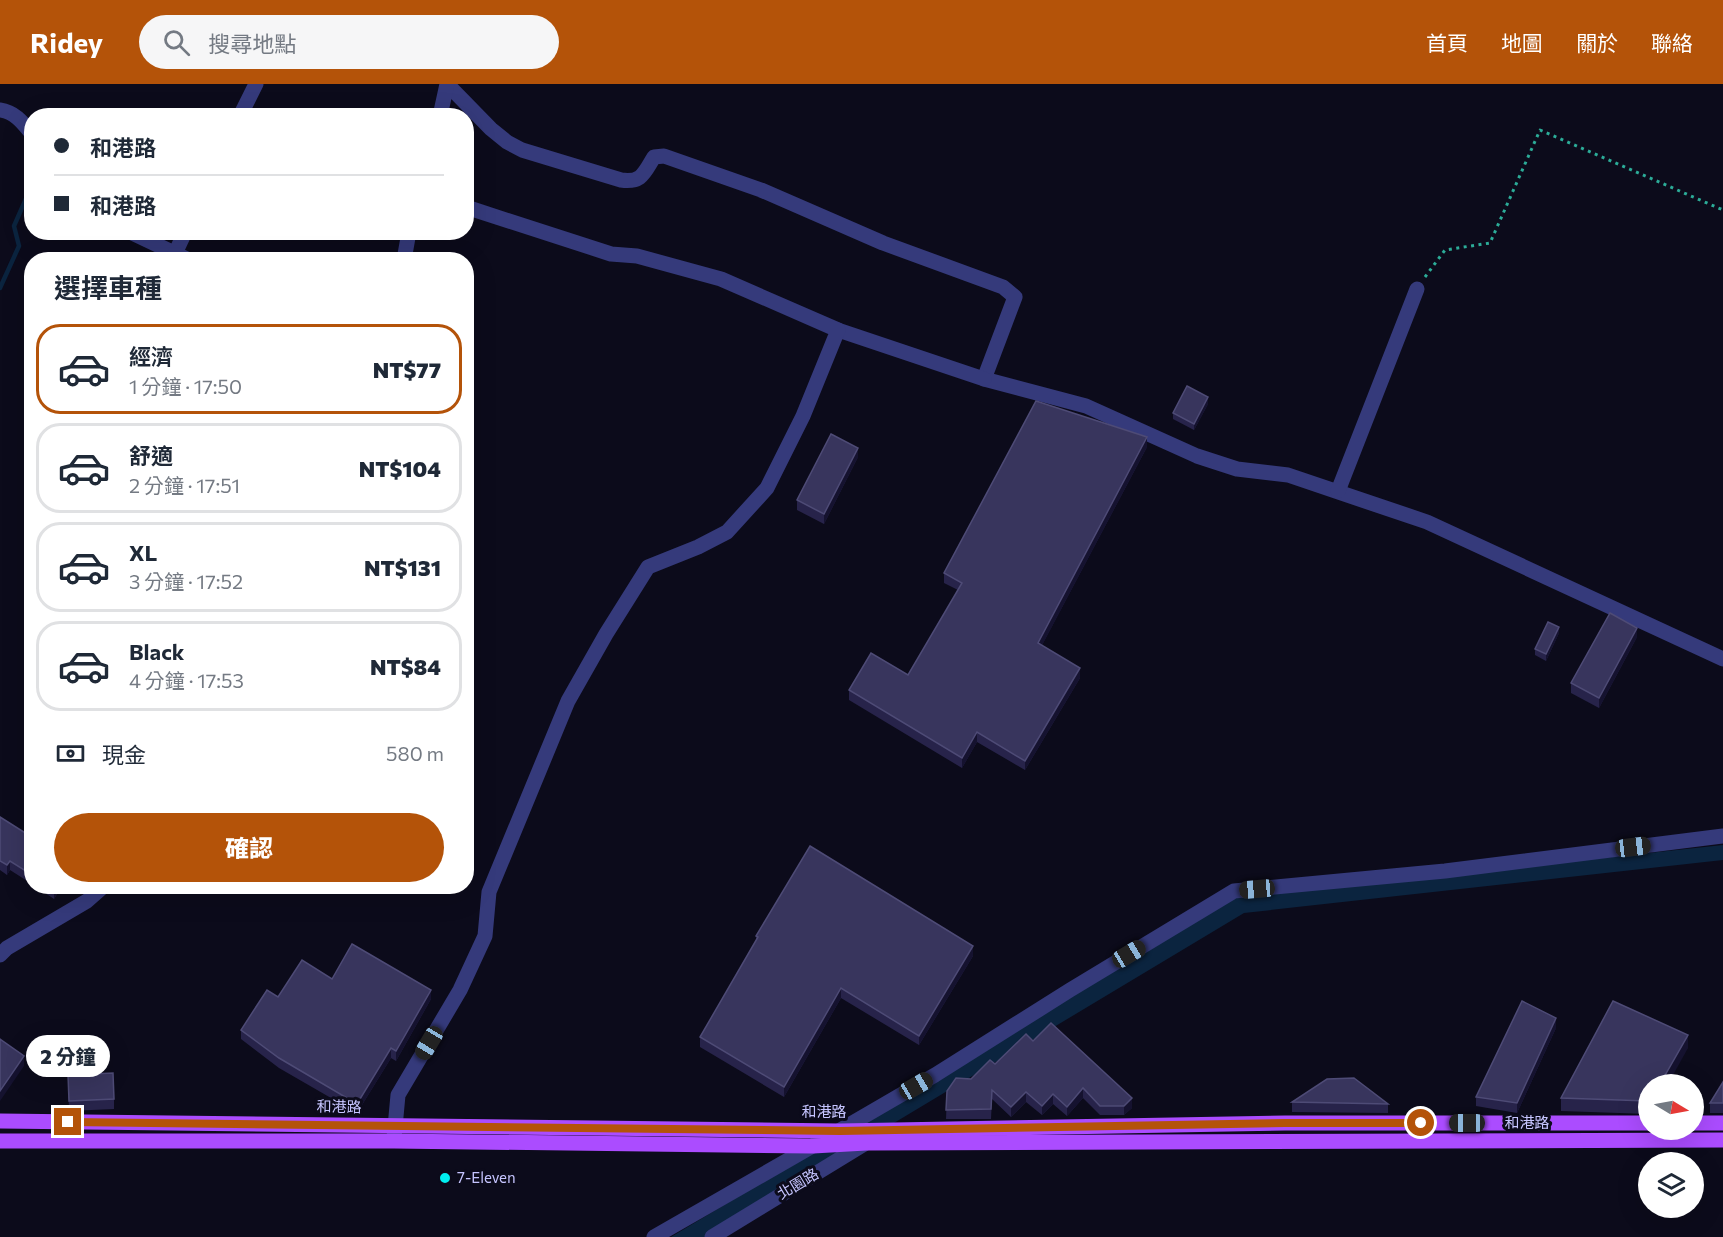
<!DOCTYPE html>
<html lang="zh-TW">
<head>
<meta charset="utf-8">
<style>
	:root { --surface:#fff; --page:#f6f6f7; --text:#1f2937; --muted:#747a83; --line:#e0e1e3; --accent:#b45309 }
	body { margin:0; font-family:Commissioner,"Noto Sans TC",sans-serif; background:var(--page); color:var(--text); height:100vh; display:flex; flex-direction:column; font-size:22px; white-space:nowrap }
	* { box-sizing:border-box; margin:0 }
	p { font-size:20px; color:var(--muted) }
	.icon { flex:none; width:33px; height:33px; fill:none; stroke:currentColor; stroke-width:2; stroke-linecap:round; stroke-linejoin:round }
	.map { position:relative; flex:1; overflow:hidden }
	.details { position:absolute; left:24px; top:168px; width:450px; height:642px; display:flex; flex-direction:column; background:var(--surface); border-radius:24px; box-shadow:0 6px 24px #0002 }
	.details>* { flex:none }
	.guide { position:absolute; left:24px; top:24px; width:450px; height:132px; border-radius:24px; box-shadow:0 6px 24px #0002; display:grid; align-content:center; height:132px; padding:0 30px; background:var(--surface) }
	.needle { width:39px; rotate:100deg }
	.controls { position:absolute; left:1638px; top:990px; display:grid; gap:12px }
	.controls a { display:grid; place-items:center; width:66px; height:66px; border-radius:50%; background:var(--surface); box-shadow:0 6px 24px #0002; font-size:30px }
	.end { position:absolute; width:27px; height:27px; margin:-14px; border:8px solid #b45309; background:#fff; box-shadow:0 0 0 3px #fff }
	.from { border-radius:50% }
	.bubble { position:absolute; height:42px; border-radius:21px; background:var(--surface); box-shadow:0 6px 24px #0002; font-size:20px; font-weight:800; line-height:42px; text-align:center }
	.car { position:absolute; width:18px; height:36px; margin:-18px -9px; border-radius:8px; box-shadow:0 0 4px 2px #0007; background:linear-gradient(#222 24%,#8ab4d8 0 40%,#222 0 76%,#8ab4d8 0 86%,#222 0) }
	.guide b { display:flex; align-items:center; gap:21px; height:57px; font-size:22px }
	.guide b+b { border-top:2px solid var(--line) }
	.guide i { width:15px; height:15px; background:var(--text) }
	ul { padding:0; list-style:none }
	li { display:flex; align-items:center; gap:18px; height:90px; margin:0 12px 9px; padding:0 18px; border:3px solid var(--line); border-radius:24px }
	li div { flex:1 }
	li b { display:block; font-size:22px }
	li em { font-style:normal; font-weight:800 }
	li.on { border-color:var(--accent) }
	li>.icon { width:54px; height:54px; stroke-width:1.5 }
	h2 { padding:0 30px; font-size:27px; line-height:72px }
	.pay { display:flex; align-items:center; gap:15px; height:66px; padding:0 30px; font-size:22px }
	.pay p { margin-inline-start:auto }
	.action { display:flex; gap:12px; margin-top:auto; padding:12px 30px }
	.action a { flex:1; height:69px; border-radius:36px; background:var(--accent); color:#fff; font-size:24px; font-weight:800; line-height:69px; text-align:center }
	header { display:flex; align-items:center; gap:36px; box-sizing:border-box; height:84px; padding:0 30px; background:var(--accent); color:#fff }
	header strong { font-size:28px }
	nav { display:flex; gap:33px; margin-inline-start:auto; font-size:21px }
	.search { width:420px; height:54px; background:var(--page); display:flex; align-items:center; gap:15px; box-sizing:border-box; padding:0 21px; border-radius:33px; color:var(--muted); font-size:22px }
	.map>svg:first-child { display:block }
	.water { fill:#0b243f }
	.lines { fill:none; stroke-linecap:round; stroke-linejoin:round }
	.stream { stroke:#0b243f; stroke-width:4.5 }
	.path { stroke:#2cac98; stroke-width:3; stroke-dasharray:3 4.5; stroke-linecap:butt }
	.minor { stroke:#353a7b; stroke-width:15 }
	.major { stroke:#ab4cff; stroke-width:15 }
	.wall { fill:#27234a }
	.shaded-wall { fill:#15122f }
	.building { fill:#38355d; stroke:#4e4b76; stroke-width:1.5 }
	.route { stroke:#b45309; stroke-width:8 }
	.poi-dot { fill:#00eff0; stroke:#0c0b1b; stroke-width:2 }
	.labels { text-anchor:middle; stroke-width:6; stroke-linejoin:round; paint-order:stroke }
	.street-label { font-size:15px; fill:#c6c5ff; stroke:#0c0b1b }
	.poi-label { font-size:15px; fill:#c6c5ff; stroke:#0c0b1b; text-anchor:start }
</style>
</head>
<body>
<header>
<strong>Ridey</strong>
<div class="search"><svg class="icon" aria-label="search" viewBox="0 0 24 24"><circle cx="10" cy="10" r="6"/><path d="M15 15l6 6"/></svg>搜尋地點</div>
<nav><a>首頁</a><a>地圖</a><a>關於</a><a>聯絡</a></nav>
</header>
<div class="map">
<svg width="1723" height="1153" viewBox="0 0 1723 1153">
	<rect width="100%" height="100%" fill="#0c0b1b"/>
	<path class="water" d="M1723,761V776L1244,829L704,1153H671L1234,814Z"/>
	<g class="lines">
		<path class="stream" d="M0,204L19,162L14,142L32,101"/>
		<path class="path" d="M1425,193L1445,166L1490,159L1540,46L1723,126"/>
		<g class="minor">
			<path d="M448,1L491,45L507,58L522,66L621,96C642,99 644,89 654,73L664,72L761,106L883,159L1003,203L1015,213L984,295L1086,322L1197,372L1237,385L1288,391L1427,438L1723,575"/>
			<path d="M0,26C15,28 23,39 32,50"/>
			<path d="M240,32L256,0"/>
			<path d="M440,32L447,0"/>
			<path d="M130,148L189,176"/>
			<path d="M172,176L185,148"/>
			<path d="M404,176L409,148"/>
			<path d="M838,246L984,295"/>
			<path d="M1338,407L1417,205"/>
			<path d="M0,871L7,864L87,817L104,802"/>
			<path d="M837,1048L935,991L1070,906L1234,807L1445,787L1723,752"/>
			<path d="M394,1054L398,1011L460,906L485,852L489,808L568,617L606,550L648,483L698,463L727,448L767,404L803,332L838,246L721,195L637,172L611,170L466,123"/>
			<path d="M654,1153L816,1060"/>
			<path d="M712,1153L869,1057"/>
		</g>
		<g class="major">
			<path d="M0,1037L840,1047L1285,1039H1648"/>
			<path d="M1694,1039H1723"/>
			<path d="M0,1057H394L813,1062L866,1059L1723,1056"/>
		</g>
	</g>
	<g class="wall">
		<path d="M1208,320L1194,346L1173,335V329Z"/>
		<path d="M1147,363L1042,561L1080,594L1025,686L977,658L962,684L849,616V606L908,591L958,506L944,499V489Z"/>
		<path d="M858,373L824,440L797,426V416Z"/>
		<path d="M1559,549L1546,577L1535,571V565Z"/>
		<path d="M1637,553L1599,624L1571,609V599Z"/>
		<path d="M0,733L30,752L32,749V800L10,786L7,791L0,786Z"/>
		<path d="M35,802H62L54,815Z"/>
		<path d="M756,852L973,872L919,961L841,914L784,1013L700,963V953L756,858Z"/>
		<path d="M332,895L431,915L396,977L391,974L357,1029L279,984L241,955V946L278,913Z"/>
		<path d="M1556,944L1517,1029L1476,1022V1013Z"/>
		<path d="M1033,957L1132,1024L1124,1031H1100L1083,1014L1067,1032L1053,1020L1042,1031L1026,1018L1011,1033L992,1015L991,1035H946L947,1007L971,995Z"/>
		<path d="M1688,964L1648,1000V1030L1561,1027V1014Z"/>
		<path d="M68,991L114,1015V1025L69,1027Z"/>
		<path d="M1723,998V1029H1710V1019Z"/>
		<path d="M1292,1018L1388,1020V1029L1292,1028Z"/>
	</g>
	<g class="shaded-wall">
		<path d="M1208,313V320L1194,346V340Z"/>
		<path d="M1147,353V363L1038,569V559Z"/>
		<path d="M858,364V373L824,440V430Z"/>
		<path d="M1559,543V549L1546,577V570Z"/>
		<path d="M1637,544V553L1599,624V614Z"/>
		<path d="M1080,584V594L1025,686V677Z"/>
		<path d="M977,648V658L962,684V674Z"/>
		<path d="M10,777V786L7,791V781Z"/>
		<path d="M56,802H62L54,815V805Z"/>
		<path d="M973,862V872L919,961V952Z"/>
		<path d="M841,904V914L784,1013V1003Z"/>
		<path d="M431,906V915L396,977V967Z"/>
		<path d="M1556,934V944L1517,1029V1019Z"/>
		<path d="M1688,951V964L1668,1000H1660Z"/>
		<path d="M391,964V974L357,1029V1020Z"/>
		<path d="M24,972V982L0,1017V1007Z"/>
		<path d="M1083,1004V1014L1067,1032V1023Z"/>
		<path d="M1026,1008V1018L1011,1033V1023Z"/>
		<path d="M1053,1010V1020L1042,1031V1022Z"/>
		<path d="M1132,1014V1024L1124,1031V1022Z"/>
	</g>
	<g class="building">
		<path d="M1187,302L1208,313L1194,340L1173,329Z"/>
		<path d="M1036,317L1147,353L1038,559L1080,584L1025,677L977,648L962,674L849,606L871,569L908,591L962,499L944,489Z"/>
		<path d="M831,350L858,364L824,430L797,416Z"/>
		<path d="M1610,529L1637,544L1599,614L1571,599Z"/>
		<path d="M1548,538L1559,543L1546,570L1535,565Z"/>
		<path d="M0,733L30,752L32,749V791L10,777L7,781L0,777Z"/>
		<path d="M810,762L973,862L919,952L841,904L784,1003L700,953L758,853L756,852Z"/>
		<path d="M352,860L431,906L396,967L391,964L357,1020L279,974L241,946L267,906L278,913L302,876L332,895Z"/>
		<path d="M1522,917L1556,934L1517,1019L1476,1013Z"/>
		<path d="M1613,917L1688,951L1660,1000H1648V1017L1561,1014Z"/>
		<path d="M1051,939L1132,1014L1124,1022H1100L1083,1004L1067,1023L1053,1010L1042,1022L1026,1008L1011,1023L992,1006L991,1025L946,1026L947,1007L956,994L971,995L990,976L995,980L1026,950L1033,957Z"/>
		<path d="M0,955L24,972L0,1007Z"/>
		<path d="M113,989L114,1015L69,1017L68,991Z"/>
		<path d="M1354,994L1388,1020L1292,1018L1327,995Z"/>
		<path d="M1723,998V1019H1710Z"/>
	</g>
	<g class="lines">
		<path class="route" d="M68,1038L840,1047L1285,1039H1421"/>
	</g>
	<circle class="poi-dot" cx="445" cy="1094" r="6"/>
	<g class="labels">
		<g class="street-label">
			<text transform="translate(339 1023) rotate(1)" y="5">和港路</text>
			<text x="824" y="1033">和港路</text>
			<text x="1527" y="1044">和港路</text>
			<text transform="translate(798 1100) rotate(-31)" y="5">北園路</text>
		</g>
		<g class="poi-label">
			<text x="457" y="1099">7-Eleven</text>
		</g>
	</g>
</svg>
<div class="controls">
<a><svg class="needle" viewBox="-14 -14 28 28"><path d="M0-13l5 13h-10z" fill="#e53935"/><path d="M0 13l5-13h-10z" fill="#747a83"/></svg></a>
<a><svg class="icon" aria-label="layers" viewBox="0 0 24 24"><path d="M12 4l9 5-9 5-9-5zM3 14l9 5 9-5"/></svg></a>
</div>
<i class="end from" style="left:1421px;top:1039px"></i>
<i class="end" style="left:68px;top:1038px"></i>
<div class="bubble" style="left:26px;top:951px;width:84px">2 分鐘</div>
<i class="car" style="left:1633px;top:763px;rotate:83deg"></i>
<i class="car" style="left:1257px;top:805px;rotate:265deg"></i>
<i class="car" style="left:1129px;top:870px;rotate:59deg"></i>
<i class="car" style="left:429px;top:959px;rotate:211deg"></i>
<i class="car" style="left:916px;top:1002px;rotate:60deg"></i>
<i class="car" style="left:1467px;top:1039px;rotate:270deg"></i>
<div class="guide">
<b><i class="from"></i>和港路</b>
<b><i></i>和港路</b>
</div>
<section class="details">
<h2>選擇車種</h2>
<ul>
<li class="on"><svg class="icon" aria-label="car" viewBox="0 0 24 24"><path d="M5 17H2v-5l4-1 3-4h7l3 4 3 1v5h-3M9 17h6M6 11h13"/><circle cx="7" cy="17" r="2"/><circle cx="17" cy="17" r="2"/></svg><div><b>經濟</b><p>1 分鐘 · 17:50</p></div><em>NT$77</em></li>
<li><svg class="icon" aria-label="car" viewBox="0 0 24 24"><path d="M5 17H2v-5l4-1 3-4h7l3 4 3 1v5h-3M9 17h6M6 11h13"/><circle cx="7" cy="17" r="2"/><circle cx="17" cy="17" r="2"/></svg><div><b>舒適</b><p>2 分鐘 · 17:51</p></div><em>NT$104</em></li>
<li><svg class="icon" aria-label="car" viewBox="0 0 24 24"><path d="M5 17H2v-5l4-1 3-4h7l3 4 3 1v5h-3M9 17h6M6 11h13"/><circle cx="7" cy="17" r="2"/><circle cx="17" cy="17" r="2"/></svg><div><b>XL</b><p>3 分鐘 · 17:52</p></div><em>NT$131</em></li>
<li><svg class="icon" aria-label="car" viewBox="0 0 24 24"><path d="M5 17H2v-5l4-1 3-4h7l3 4 3 1v5h-3M9 17h6M6 11h13"/><circle cx="7" cy="17" r="2"/><circle cx="17" cy="17" r="2"/></svg><div><b>Black</b><p>4 分鐘 · 17:53</p></div><em>NT$84</em></li>
</ul>
<div class="pay"><svg class="icon" aria-label="cash" viewBox="0 0 24 24"><path d="M3 7h18v10H3z"/><circle cx="12" cy="12" r="2"/></svg>現金<p>580 m</p></div>
<div class="action"><a>確認</a></div>
</section>
</div>
</body>
</html>
